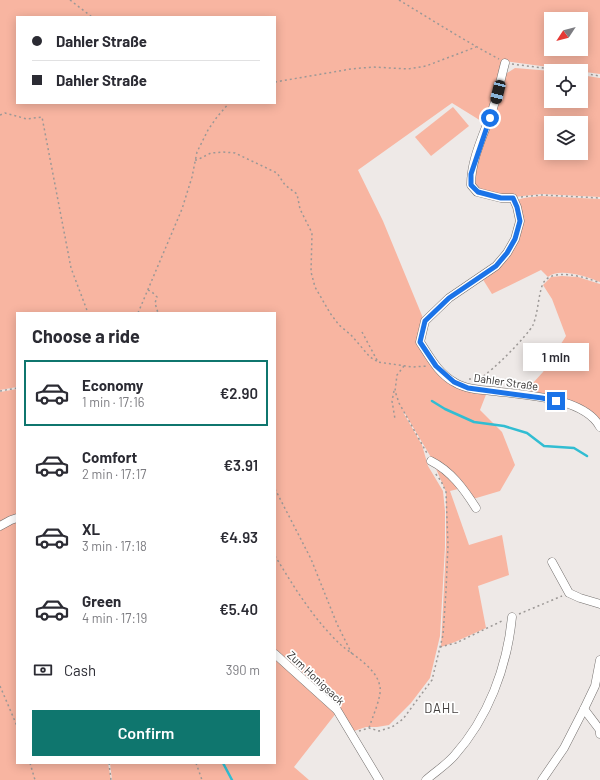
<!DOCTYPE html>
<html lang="en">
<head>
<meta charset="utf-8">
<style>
	:root { --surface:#fff; --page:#f7f7f7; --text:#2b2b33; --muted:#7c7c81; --line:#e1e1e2; --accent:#0f766e }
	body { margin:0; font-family:Barlow,sans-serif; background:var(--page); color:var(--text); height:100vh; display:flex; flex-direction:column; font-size:15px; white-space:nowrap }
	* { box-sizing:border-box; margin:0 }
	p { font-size:13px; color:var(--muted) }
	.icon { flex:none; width:22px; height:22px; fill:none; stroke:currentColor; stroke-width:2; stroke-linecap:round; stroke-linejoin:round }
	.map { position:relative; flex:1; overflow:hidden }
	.panel { position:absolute; left:16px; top:312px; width:260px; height:452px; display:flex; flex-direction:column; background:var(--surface); border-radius:0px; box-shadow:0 2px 10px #0003 }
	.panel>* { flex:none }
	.banner { position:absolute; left:16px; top:16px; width:260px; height:88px; border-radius:0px; box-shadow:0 2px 10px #0003; display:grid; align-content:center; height:88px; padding:0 16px; background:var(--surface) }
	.needle { width:26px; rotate:234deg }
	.tools { position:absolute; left:544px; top:12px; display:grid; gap:8px }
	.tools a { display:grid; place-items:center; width:44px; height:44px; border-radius:0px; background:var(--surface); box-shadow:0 2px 10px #0003; font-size:20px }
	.end { position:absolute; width:18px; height:18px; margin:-9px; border:5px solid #1a73e8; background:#fff; box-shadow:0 0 0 2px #fff }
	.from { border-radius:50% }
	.bubble { position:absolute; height:28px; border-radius:0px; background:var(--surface); box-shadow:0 2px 10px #0003; font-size:13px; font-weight:600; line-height:28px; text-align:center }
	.car { position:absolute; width:12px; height:24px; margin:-12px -6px; border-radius:5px; box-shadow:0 0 3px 1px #0007; background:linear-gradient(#222 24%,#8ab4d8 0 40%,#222 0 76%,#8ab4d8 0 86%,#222 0) }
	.banner b { display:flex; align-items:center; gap:14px; height:38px; font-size:15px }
	.banner b+b { border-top:1px solid var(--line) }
	.banner i { width:10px; height:10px; background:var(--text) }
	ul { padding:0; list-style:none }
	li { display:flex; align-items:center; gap:12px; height:66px; margin:0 8px 6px; padding:0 8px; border:2px solid transparent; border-radius:0px }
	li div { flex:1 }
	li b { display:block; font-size:15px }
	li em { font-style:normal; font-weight:600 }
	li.selected { border-color:var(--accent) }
	li>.icon { width:36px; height:36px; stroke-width:1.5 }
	h2 { padding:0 16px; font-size:18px; line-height:48px }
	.pay { display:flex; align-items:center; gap:10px; height:44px; padding:0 16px; font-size:15px }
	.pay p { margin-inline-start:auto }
	.cta { display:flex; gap:8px; margin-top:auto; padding:8px 16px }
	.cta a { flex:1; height:46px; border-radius:0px; background:var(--accent); color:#fff; font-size:16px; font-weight:600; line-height:46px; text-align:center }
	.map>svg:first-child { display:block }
	.green { fill:#f8b5a1; fill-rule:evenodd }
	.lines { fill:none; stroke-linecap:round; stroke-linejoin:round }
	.stream { stroke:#31bdd2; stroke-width:2.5 }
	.minor-casing { stroke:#736f6d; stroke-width:9 }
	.path { stroke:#9c9896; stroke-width:1.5; stroke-dasharray:2 3; stroke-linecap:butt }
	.minor { stroke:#fff; stroke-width:8 }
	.route { stroke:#1a73e8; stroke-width:5 }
	.labels { text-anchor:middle; stroke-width:3.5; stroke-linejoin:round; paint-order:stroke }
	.street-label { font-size:11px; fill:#333130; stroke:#fff }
	.quarter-label { font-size:13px; letter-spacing:1px; fill:#413d3c; stroke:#fff }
</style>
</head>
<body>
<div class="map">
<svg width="600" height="780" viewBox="0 0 600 780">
	<rect width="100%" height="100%" fill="#eee9e7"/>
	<g class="green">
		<path d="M0,0H600V74L504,61L486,124L452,103L358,170L383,221L423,318L418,343L444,378L487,392L480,410L502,432L515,465L500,491L473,499L432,459L404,412H403L422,445L428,466L443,491L445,511V547L440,636L430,678L411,703L389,725L377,727H366L351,732L338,709L275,652V313H17V387L0,390ZM17,17H275V103H17ZM551,19H581V49H551Z"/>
		<path d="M515,68L551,71V101H581V75L600,78V197L542,194L514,197L479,191L473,184L482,143L503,80L507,73ZM551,123H581V153H551Z"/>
		<path d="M453,107L469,126L431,156L415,137Z"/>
		<path d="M541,196L600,199V282C588,277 559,267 548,277L541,270L492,294L482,278L517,238L518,200C523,197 535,197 541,196Z"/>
		<path d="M562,276L578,277L600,284V421L582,407L523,394L543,372L566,336L552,299L543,285L551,277Z"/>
		<path d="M17,389V517L0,525V392Z"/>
		<path d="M434,464L462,488L450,491L469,545L502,535L509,575L478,586L486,628L455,642L441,647L446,546V492Z"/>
		<path d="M17,519V763H108L111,780H0V528Z"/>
		<path d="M275,655L337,712L294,767L309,780H112L110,763H275Z"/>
	</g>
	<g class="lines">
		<g class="stream">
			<path d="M432,401L445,409L474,422L504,426L527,433L544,446L574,448L587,456"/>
			<path d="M223,763L232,780"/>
		</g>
		<defs>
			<g id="minor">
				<path d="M505,63C501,78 498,93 493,108C485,132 471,158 471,185L477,192L501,198H513L517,207L520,221L515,239L507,253L496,266L449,298L425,321L420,342C430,357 438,373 454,382C465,389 480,390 493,391C523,395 584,397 600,427"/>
				<path d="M431,461C451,471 464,489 476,508"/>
				<path d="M0,526L11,520L17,518"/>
				<path d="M552,562L569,593L580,598L600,604"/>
				<path d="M275,654L337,710L379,780"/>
				<path d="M584,709L600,730V734"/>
				<path d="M426,780C435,772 446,765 454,756C488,718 507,668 512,617"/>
				<path d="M542,780L564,748L584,709L595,686L600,660"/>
			</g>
		</defs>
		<use href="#minor" class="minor-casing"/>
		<g class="path">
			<path d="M70,0L92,17"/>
			<path d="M399,0C432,20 465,41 499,59"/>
			<path d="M512,64L567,71"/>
			<path d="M581,73L600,76"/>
			<path d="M275,82L351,69L373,67L408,69L426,66L476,47"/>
			<path d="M0,115L5,113L27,119L42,117L71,268L88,313"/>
			<path d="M195,160H197L211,153L223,152L235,153L277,173L285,185L297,194L300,209L312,233L311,272L315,287L330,313L339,325L351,335L370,357L378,362"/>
			<path d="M521,197L542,195L600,198"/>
			<path d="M148,290L152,292L157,297L155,303L158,313"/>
			<path d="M138,313L182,209L192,177L197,152L208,130L217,117L229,103"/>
			<path d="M362,332L378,362L412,367L428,366"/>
			<path d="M404,366L397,375L395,391L399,403L428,455"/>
			<path d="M469,379C473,379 478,379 481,377C491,373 528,335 533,325C538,313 538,298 542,286C548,266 586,277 600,283"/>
			<path d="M0,391L17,388"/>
			<path d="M394,391L392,401L395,419"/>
			<path d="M275,489L311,559L337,624L352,654"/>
			<path d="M275,556C294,587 314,620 341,645C354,656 377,668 380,687C382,696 372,718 369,728"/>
			<path d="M519,614L562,596"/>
			<path d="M440,647L456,643L504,620"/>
			<path d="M0,686L17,726"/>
			<path d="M359,731L369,728L379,731L392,727L403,719L432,680L443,635L446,591L448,545L446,492L441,481L435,473"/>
			<path d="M30,763L35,780"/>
			<path d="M109,763L111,780"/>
			<path d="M196,763L202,780"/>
		</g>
		<use href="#minor" class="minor"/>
	</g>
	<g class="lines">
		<path class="route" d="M490,118L471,174V185L478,192L501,198H513L517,207L520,221L515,239L507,253L496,266L449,298L425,321L420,342L436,366L454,382L468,388L542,398L556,401"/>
	</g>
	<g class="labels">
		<g class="street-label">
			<text transform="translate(506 382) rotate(8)" y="4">Dahler Straße</text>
			<text transform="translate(316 678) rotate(43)" y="4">Zum Honigsack</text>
		</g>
		<g class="quarter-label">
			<text x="442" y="713">DAHL</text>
		</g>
	</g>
</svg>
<div class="tools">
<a><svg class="needle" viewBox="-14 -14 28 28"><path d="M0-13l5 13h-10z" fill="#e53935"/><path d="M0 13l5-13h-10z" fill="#7c7c81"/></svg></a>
<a><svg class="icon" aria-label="locate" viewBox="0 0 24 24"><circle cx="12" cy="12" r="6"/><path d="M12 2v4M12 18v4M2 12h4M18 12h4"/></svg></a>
<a><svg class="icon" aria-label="layers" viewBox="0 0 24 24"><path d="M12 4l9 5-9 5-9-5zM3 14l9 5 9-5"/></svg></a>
</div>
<i class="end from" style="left:490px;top:118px"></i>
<i class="end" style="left:556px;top:401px"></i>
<div class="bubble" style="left:523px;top:343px;width:66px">1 min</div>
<i class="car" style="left:498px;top:92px;rotate:194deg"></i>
<div class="banner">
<b><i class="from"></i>Dahler Straße</b>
<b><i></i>Dahler Straße</b>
</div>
<section class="panel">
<h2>Choose a ride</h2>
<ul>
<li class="selected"><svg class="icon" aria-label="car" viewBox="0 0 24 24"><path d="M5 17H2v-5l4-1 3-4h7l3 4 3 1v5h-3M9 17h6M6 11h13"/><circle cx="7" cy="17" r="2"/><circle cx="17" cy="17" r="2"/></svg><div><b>Economy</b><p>1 min · 17:16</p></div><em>€2.90</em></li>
<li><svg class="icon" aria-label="car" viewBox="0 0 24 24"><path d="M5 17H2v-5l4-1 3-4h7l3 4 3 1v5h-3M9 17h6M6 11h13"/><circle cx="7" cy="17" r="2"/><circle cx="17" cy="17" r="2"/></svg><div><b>Comfort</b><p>2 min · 17:17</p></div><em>€3.91</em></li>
<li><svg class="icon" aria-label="car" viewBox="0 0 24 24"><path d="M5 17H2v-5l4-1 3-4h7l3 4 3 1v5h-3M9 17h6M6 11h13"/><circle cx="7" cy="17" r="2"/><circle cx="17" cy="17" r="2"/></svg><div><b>XL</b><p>3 min · 17:18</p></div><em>€4.93</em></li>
<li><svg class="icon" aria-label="car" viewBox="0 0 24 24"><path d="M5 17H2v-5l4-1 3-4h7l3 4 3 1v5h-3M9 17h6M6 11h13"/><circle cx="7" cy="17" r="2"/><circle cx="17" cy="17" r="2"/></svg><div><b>Green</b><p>4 min · 17:19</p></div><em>€5.40</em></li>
</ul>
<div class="pay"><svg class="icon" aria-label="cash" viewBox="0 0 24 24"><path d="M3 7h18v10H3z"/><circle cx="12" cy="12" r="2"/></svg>Cash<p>390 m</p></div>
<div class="cta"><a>Confirm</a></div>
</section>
</div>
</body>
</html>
